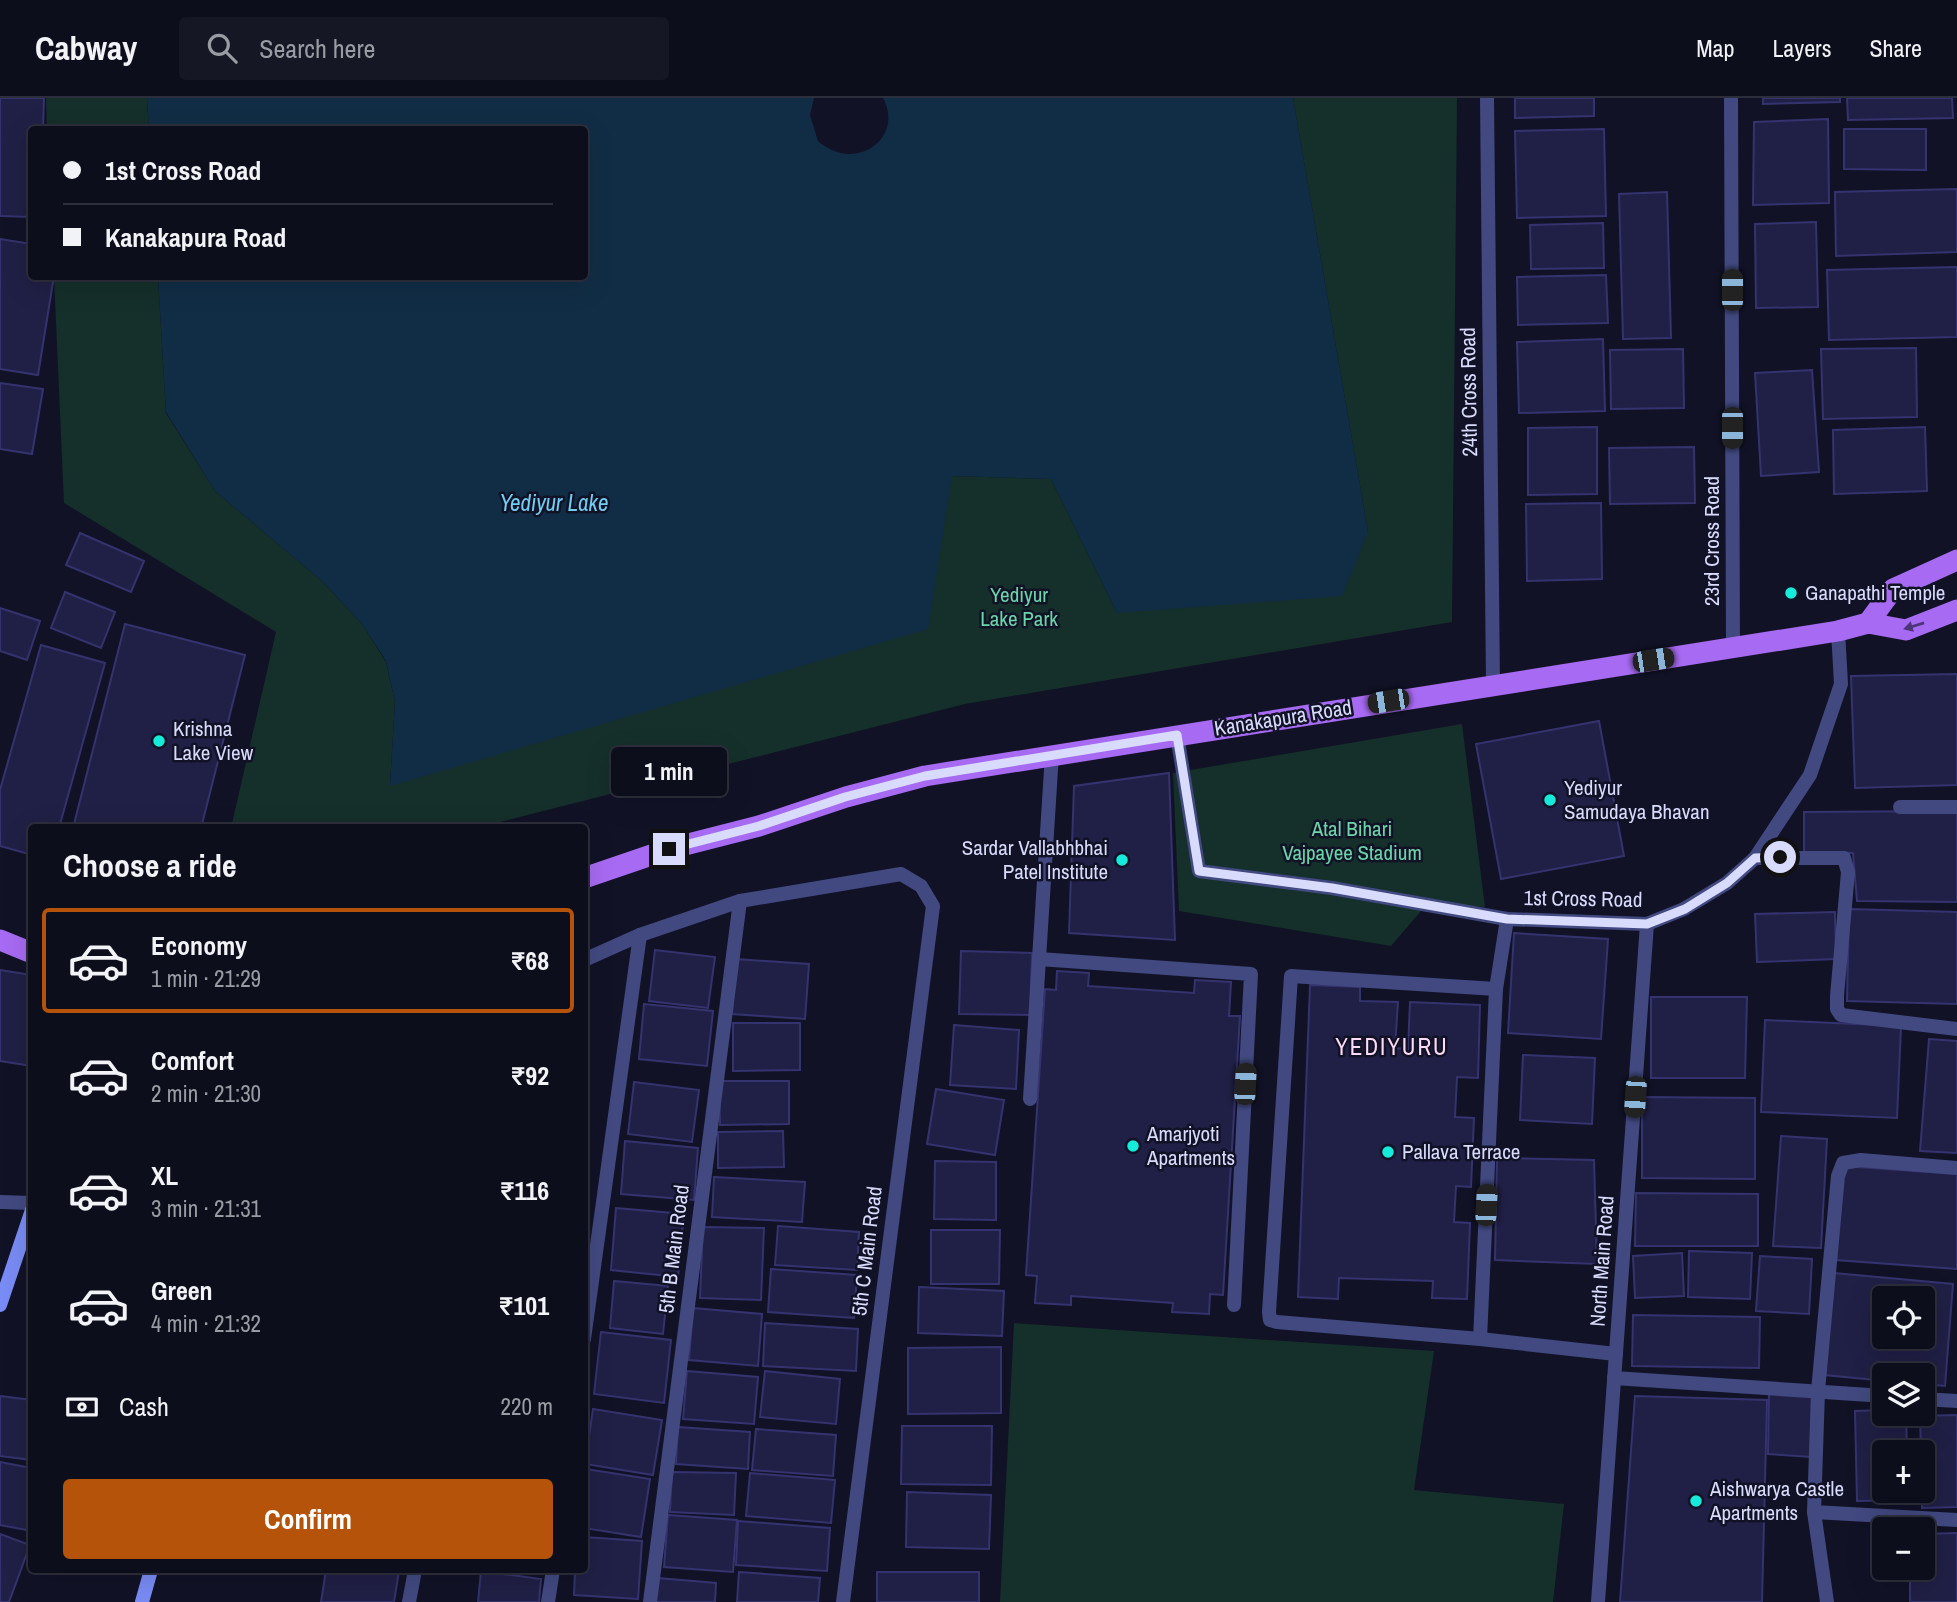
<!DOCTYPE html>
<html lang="en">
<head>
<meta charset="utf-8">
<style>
	:root { --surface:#0d0e1c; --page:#161725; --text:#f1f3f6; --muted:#9a9ca3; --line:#2d2e3b; --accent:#b45309 }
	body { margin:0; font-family:"Archivo Narrow",sans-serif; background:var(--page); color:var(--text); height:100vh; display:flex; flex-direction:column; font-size:26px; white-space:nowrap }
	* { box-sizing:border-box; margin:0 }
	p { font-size:23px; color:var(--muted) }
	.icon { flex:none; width:38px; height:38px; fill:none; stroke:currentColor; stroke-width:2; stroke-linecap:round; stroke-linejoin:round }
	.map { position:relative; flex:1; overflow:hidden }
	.drawer { position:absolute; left:28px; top:726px; width:560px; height:749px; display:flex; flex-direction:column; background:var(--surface); border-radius:7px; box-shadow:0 7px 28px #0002,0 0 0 2px var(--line) }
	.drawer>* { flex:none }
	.top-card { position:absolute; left:28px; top:28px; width:560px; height:154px; border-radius:7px; box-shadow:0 7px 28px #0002,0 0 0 2px var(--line); display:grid; align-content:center; height:154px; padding:0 35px; background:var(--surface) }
	.tools { position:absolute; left:1872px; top:1188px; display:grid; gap:14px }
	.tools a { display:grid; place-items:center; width:63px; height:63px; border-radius:7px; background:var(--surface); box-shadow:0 7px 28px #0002,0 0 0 2px var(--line); font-size:35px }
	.end { position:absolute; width:32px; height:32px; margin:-16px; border:9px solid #d9dbfc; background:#111; box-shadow:0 0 0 4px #111 }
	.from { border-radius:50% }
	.bubble { position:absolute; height:49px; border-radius:7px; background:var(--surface); box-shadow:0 7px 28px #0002,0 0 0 2px var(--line); font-size:23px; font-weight:800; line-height:49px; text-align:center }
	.car { position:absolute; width:21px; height:42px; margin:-21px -10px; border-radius:9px; box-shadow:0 0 5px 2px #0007; background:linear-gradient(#222 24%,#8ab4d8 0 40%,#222 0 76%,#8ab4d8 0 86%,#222 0) }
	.top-card b { display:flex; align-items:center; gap:24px; height:66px; font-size:26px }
	.top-card b+b { border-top:2px solid var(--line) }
	.top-card i { width:18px; height:18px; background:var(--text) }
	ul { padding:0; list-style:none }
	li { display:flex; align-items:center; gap:21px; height:105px; margin:0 14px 10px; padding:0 21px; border:4px solid transparent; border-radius:7px }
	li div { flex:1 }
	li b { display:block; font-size:26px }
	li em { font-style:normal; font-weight:800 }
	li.selected { border-color:var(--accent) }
	li>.icon { width:63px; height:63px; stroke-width:1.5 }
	h2 { padding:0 35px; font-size:32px; line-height:84px }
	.pay { display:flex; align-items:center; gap:18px; height:77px; padding:0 35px; font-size:26px }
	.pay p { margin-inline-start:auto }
	.cta { display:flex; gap:14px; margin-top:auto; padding:14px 35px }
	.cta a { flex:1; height:80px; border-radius:7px; background:var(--accent); color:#fff; font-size:28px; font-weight:800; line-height:80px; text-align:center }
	header { display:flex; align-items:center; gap:42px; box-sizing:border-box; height:98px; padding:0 35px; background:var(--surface); border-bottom:2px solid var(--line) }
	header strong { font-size:33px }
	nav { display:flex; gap:38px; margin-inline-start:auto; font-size:24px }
	.search { width:490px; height:63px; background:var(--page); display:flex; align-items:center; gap:18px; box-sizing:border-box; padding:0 24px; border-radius:7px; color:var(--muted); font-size:26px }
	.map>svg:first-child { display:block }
	.green { fill:#152f2a }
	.water { fill:#112d45 }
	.building { fill:#201f45; stroke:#35336f; stroke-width:2; fill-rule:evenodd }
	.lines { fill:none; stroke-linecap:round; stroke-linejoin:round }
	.lane { stroke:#414980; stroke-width:14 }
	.street { stroke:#414980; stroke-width:14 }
	.secondary { stroke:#798bf4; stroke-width:14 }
	.primary { stroke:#a76af2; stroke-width:21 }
	.oneway { fill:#4d3578 }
	.route { stroke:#d9dbfc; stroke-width:9 }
	.poi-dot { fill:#16ebdb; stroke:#111226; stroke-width:2.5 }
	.labels { text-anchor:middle; stroke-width:5; stroke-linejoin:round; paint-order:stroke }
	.street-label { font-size:21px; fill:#d9dbfc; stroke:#111226 }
	.poi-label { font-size:21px; fill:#d9dbfc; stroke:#111226; text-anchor:start }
	.park-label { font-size:21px; fill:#6bd6a9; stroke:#111226 }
	.water-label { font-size:23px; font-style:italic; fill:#70cdf3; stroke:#111226 }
	.neighbourhood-label { font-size:23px; letter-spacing:2px; fill:#fcdbf6; stroke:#111226 }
</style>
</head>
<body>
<header>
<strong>Cabway</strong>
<div class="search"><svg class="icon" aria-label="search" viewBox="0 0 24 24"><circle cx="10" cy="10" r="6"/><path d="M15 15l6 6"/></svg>Search here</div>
<nav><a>Map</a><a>Layers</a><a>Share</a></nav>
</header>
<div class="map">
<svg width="1957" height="1504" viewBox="0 0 1957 1504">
	<rect width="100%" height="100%" fill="#111226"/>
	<g class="green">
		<path d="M46,0H147L149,31H47Z"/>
		<path d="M1293,0H1457L1452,524L965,606L476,730H231L276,534L64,405L54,179H158L166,315L215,393L323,484L362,526L386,564L395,604L390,687L952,378L1051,381L1117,515L1368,434Z"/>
		<path d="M1462,626L1485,809L1427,806L1391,848L1179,813L1173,675Z"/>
		<path d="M1014,1225L1434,1253L1414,1392L1564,1406L1553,1504H1000Z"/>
	</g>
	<path class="water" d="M147,0H814L810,17L818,43C855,76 905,40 883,0H1293L1368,434L1342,498L1117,515L1051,381L952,378L928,531L390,688L395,604L386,563L362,526L323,484L215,393L166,314L158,179L584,178V32L149,31Z"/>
	<g class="building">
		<path d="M0,0H44L43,32H32V119L0,118Z"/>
		<path d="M1515,0H1594V18L1515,20Z"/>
		<path d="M1763,0H1840V4L1763,6Z"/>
		<path d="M1847,0H1952L1953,20L1848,22Z"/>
		<path d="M1828,21L1829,105L1753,107L1754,24Z"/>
		<path d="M1604,31L1606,118L1517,120L1515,33Z"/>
		<path d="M1844,31H1926V72L1844,71Z"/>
		<path d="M1957,91V154L1836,158L1835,94Z"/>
		<path d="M1667,94L1671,240L1623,241L1619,96Z"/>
		<path d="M1816,124L1818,209L1756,210L1755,126Z"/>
		<path d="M1603,125L1604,170L1531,171L1530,127Z"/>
		<path d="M0,141L32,146V178H54L38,277L0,271Z"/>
		<path d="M1957,169V239L1829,242L1827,172Z"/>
		<path d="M1606,177L1608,225L1518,227L1517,179Z"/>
		<path d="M1603,241L1605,313L1519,315L1517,244Z"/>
		<path d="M1916,250L1917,319L1823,321L1821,251Z"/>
		<path d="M1683,251L1684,310L1611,311L1610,252Z"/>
		<path d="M1812,272L1819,374L1761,378L1755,275Z"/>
		<path d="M0,285L43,291L32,356L0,351Z"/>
		<path d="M1597,329V396L1528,397V330Z"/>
		<path d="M1925,329L1927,393L1834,396L1833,332Z"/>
		<path d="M1694,349L1695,405L1610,406L1609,350Z"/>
		<path d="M1601,405L1602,481L1527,483L1526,406Z"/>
		<path d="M80,435L144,463L131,494L66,467Z"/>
		<path d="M65,494L115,514L101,550L51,530Z"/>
		<path d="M0,510L40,523L27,562L0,553Z"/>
		<path d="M125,526L245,557L201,730H73Z"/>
		<path d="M41,547L105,565L59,730H32V757L0,748V692Z"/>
		<path d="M1957,576V687L1855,690L1851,578Z"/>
		<path d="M1599,623L1624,758L1501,781L1476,646Z"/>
		<path d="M1169,675L1175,842L1069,835L1074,688Z"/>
		<path d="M1957,713V804L1857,803L1853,755H1804V714Z"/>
		<path d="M1849,811L1957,814V906L1847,903Z"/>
		<path d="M1835,814L1836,861L1757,864L1755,816Z"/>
		<path d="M1514,835L1608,841L1601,941L1508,935Z"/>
		<path d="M655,852L715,859L708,910L649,903Z"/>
		<path d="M961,853L1032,855L1030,917L959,916Z"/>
		<path d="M736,861L809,866L805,921L732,916Z"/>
		<path d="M0,872L32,877V968L0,963Z"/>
		<path d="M1057,873L1089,875L1088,888L1194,895L1195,882L1231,884L1229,918H1240L1223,1197L1210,1196L1209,1216L1172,1214L1173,1205L1071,1198V1207L1035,1205L1037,1178L1026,1177L1045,891L1056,892Z"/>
		<path d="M1310,887L1360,889V903L1398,904L1395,950L1408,951L1410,904L1480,907L1478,980L1457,979L1455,1019L1474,1020L1471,1089L1456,1088L1454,1124L1470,1125L1467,1201L1432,1200L1433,1183L1339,1180L1338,1201L1298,1199Z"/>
		<path d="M1651,899H1747L1745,980H1651Z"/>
		<path d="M644,906L713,913L707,968L639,961Z"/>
		<path d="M1765,922L1901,928L1897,1020L1761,1014Z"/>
		<path d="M733,925H800V972L733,973Z"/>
		<path d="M954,927L1019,932L1016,991L950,987Z"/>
		<path d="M1929,941L1957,943V1055L1920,1053Z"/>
		<path d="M1523,957L1595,960L1592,1026L1520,1022Z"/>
		<path d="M719,983H789V1026L720,1027Z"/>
		<path d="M634,984L699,992L692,1044L628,1036Z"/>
		<path d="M936,991L1004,1002L995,1057L927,1046Z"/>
		<path d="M1642,999L1755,1000V1081L1642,1080Z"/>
		<path d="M783,1033L784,1069L718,1070V1034Z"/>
		<path d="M1781,1038L1827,1041L1821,1150L1773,1148Z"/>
		<path d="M625,1043L698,1050L694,1102L621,1096Z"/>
		<path d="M1497,1060L1594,1062L1597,1166L1495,1162Z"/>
		<path d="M935,1063L996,1064V1122L934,1121Z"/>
		<path d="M1843,1068L1957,1076V1171L1836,1162Z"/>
		<path d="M714,1079L805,1084L802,1124L712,1119Z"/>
		<path d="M1636,1095L1758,1096V1148H1635Z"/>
		<path d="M584,1105L589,1106L584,1158Z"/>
		<path d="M616,1110L684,1116L678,1179L611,1172Z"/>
		<path d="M778,1128L859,1134L857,1172L775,1167Z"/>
		<path d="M703,1129L764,1130L761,1202L700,1200Z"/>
		<path d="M931,1132H1000L999,1186H931Z"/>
		<path d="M1689,1153L1752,1155L1750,1201L1688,1199Z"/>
		<path d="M1682,1155L1684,1198L1635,1200L1633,1158Z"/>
		<path d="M1760,1158L1812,1161L1809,1216L1756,1213Z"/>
		<path d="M771,1171L857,1177L854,1220L768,1214Z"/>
		<path d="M1834,1175L1953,1186L1945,1288L1923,1286V1278H1885V1283L1825,1277ZM1885,1200H1923V1239H1885Z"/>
		<path d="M614,1183L668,1188L663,1236L610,1230Z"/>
		<path d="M919,1189L1004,1193L1002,1238L918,1235Z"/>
		<path d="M693,1210L762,1216L758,1268L689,1262Z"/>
		<path d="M1633,1217L1760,1219L1759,1270L1632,1268Z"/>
		<path d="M765,1225L858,1231L856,1273L763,1268Z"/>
		<path d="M601,1234L671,1242L664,1305L594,1296Z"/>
		<path d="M1001,1249V1315L908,1316V1250Z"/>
		<path d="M687,1273L758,1279L754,1326L683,1321Z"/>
		<path d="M765,1273L840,1281L836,1326L760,1319Z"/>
		<path d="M1769,1294L1813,1296L1811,1359L1768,1356Z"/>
		<path d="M0,1298L32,1302V1362L0,1358Z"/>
		<path d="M1635,1298L1767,1302L1762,1504H1620Z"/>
		<path d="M593,1311L662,1322L653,1377L585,1366Z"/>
		<path d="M1885,1312V1316H1906L1907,1354H1885V1393H1907V1402L1857,1403L1855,1313Z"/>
		<path d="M1957,1317V1409L1922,1410L1923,1354H1921L1920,1318Z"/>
		<path d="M902,1328H992L991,1387L901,1386Z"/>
		<path d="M678,1329L750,1334L748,1371L676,1366Z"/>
		<path d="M756,1331L836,1337L833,1378L752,1372Z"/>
		<path d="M0,1364L32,1370V1433L0,1427Z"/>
		<path d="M586,1371L650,1381L641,1439L584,1430Z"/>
		<path d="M672,1374L736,1375L734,1417L670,1414Z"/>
		<path d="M750,1375L835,1382L831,1425L746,1418Z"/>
		<path d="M907,1394L991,1397L989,1451L906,1449Z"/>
		<path d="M668,1417L737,1422L733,1474L664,1469Z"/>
		<path d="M738,1423L830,1430L827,1473L736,1467Z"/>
		<path d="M1957,1435V1504H1910V1470H1923V1436Z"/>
		<path d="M0,1436L30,1447L9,1504H0Z"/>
		<path d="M584,1439L642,1443L638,1501L574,1497L575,1472H584Z"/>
		<path d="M326,1472L399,1473L394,1504H321Z"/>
		<path d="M481,1473L541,1481L539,1504H478Z"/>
		<path d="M739,1474L820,1480L818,1504H737Z"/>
		<rect x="877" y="1474" width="102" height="30"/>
		<path d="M658,1480L716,1485L715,1504H655Z"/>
	</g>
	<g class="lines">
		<g class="lane">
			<path d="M1507,821L1496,891L1480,1241L1616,1256"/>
			<path d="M1039,861L1052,656"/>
			<path d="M1030,1001L1039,861L1251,876L1234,1207"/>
			<path d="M1480,1241L1277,1224L1270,1222L1269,1214L1291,878L1496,891"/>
		</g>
		<g class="street">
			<path d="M1487,0L1493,587"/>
			<path d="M1731,0L1733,550"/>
			<path d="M1177,637L1199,773L1332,790L1507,821L1647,826L1684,811L1727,785L1755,760L1810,677L1841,586L1838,533"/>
			<path d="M1900,709H1957"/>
			<path d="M1755,760H1844L1848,774L1837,898V911L1841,917L1957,931"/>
			<path d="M584,862L640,837L740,803L901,776L921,788L933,808L843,1504"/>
			<path d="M1957,1070L1861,1062L1843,1065L1838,1078L1818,1293L1814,1414L1957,1422"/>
			<path d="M0,1104L32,1105"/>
			<path d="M584,1241L640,837"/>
			<path d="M1614,1280L1885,1298"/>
			<path d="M1923,1301L1957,1303"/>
			<path d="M1814,1414L1827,1504"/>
			<path d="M409,1504L415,1472"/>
			<path d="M548,1504L553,1472"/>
			<path d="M650,1504L740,803"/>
			<path d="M1598,1504L1647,826"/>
		</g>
		<g class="secondary">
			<path d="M0,1207L32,1112"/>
			<path d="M142,1504L151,1472"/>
		</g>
		<g class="primary">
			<path d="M1868,525L1893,491L1957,462"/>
			<path d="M584,780L669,751L759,728L846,699L925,678L1838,533L1868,525L1906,532L1957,512"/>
			<path d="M0,842L32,855"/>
		</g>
	</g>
	<defs><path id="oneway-solid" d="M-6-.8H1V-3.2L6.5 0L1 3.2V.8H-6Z" transform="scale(1.75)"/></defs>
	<use class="oneway" href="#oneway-solid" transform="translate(1914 528) rotate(163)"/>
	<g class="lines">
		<path class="route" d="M669,751L759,728L845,699L925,678L1177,637L1199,773L1332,790L1507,821L1647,826L1685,811L1727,785L1755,760L1780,759"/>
	</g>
	<g class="poi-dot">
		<circle cx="1791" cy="495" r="7"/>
		<circle cx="159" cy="643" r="7"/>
		<circle cx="1550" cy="702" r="7"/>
		<circle cx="1122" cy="762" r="7"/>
		<circle cx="1133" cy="1048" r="7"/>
		<circle cx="1388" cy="1054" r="7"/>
		<circle cx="1696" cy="1403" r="7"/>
	</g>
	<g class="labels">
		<g class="street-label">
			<text transform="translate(1469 294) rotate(-91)" y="7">24th Cross Road</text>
			<text transform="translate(1712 443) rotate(-90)" y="7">23rd Cross Road</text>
			<text transform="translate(1283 620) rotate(-9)" y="7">Kanakapura Road</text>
			<text transform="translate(1583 801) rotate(1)" y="7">1st Cross Road</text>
			<text transform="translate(674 1151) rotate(-83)" y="7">5th B Main Road</text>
			<text transform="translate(867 1153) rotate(-83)" y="7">5th C Main Road</text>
			<text transform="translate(1602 1163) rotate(-86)" y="7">North Main Road</text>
		</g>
		<g class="poi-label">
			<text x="1805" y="502">Ganapathi Temple</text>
			<text x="173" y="638">Krishna<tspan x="173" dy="24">Lake View</tspan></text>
			<text x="1564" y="697">Yediyur<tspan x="1564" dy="24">Samudaya Bhavan</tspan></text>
			<text x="1108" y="757" text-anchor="end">Sardar Vallabhbhai<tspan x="1108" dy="24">Patel Institute</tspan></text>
			<text x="1147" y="1043">Amarjyoti<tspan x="1147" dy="24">Apartments</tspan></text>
			<text x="1402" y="1061">Pallava Terrace</text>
			<text x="1710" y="1398">Aishwarya Castle<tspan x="1710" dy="24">Apartments</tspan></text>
		</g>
		<g class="park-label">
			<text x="1019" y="504">Yediyur<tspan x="1019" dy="24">Lake Park</tspan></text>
			<text x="1352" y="738">Atal Bihari<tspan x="1352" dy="24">Vajpayee Stadium</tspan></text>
		</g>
		<g class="water-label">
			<text x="554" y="413">Yediyur Lake</text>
		</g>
		<g class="neighbourhood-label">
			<text x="1392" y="957">YEDIYURU</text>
		</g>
	</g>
</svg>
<div class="tools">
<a><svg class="icon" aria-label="locate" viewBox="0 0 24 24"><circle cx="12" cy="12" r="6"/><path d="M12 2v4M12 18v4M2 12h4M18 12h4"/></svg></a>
<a><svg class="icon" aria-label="layers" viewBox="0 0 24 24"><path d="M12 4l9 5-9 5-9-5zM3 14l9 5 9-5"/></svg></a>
<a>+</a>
<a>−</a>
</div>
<i class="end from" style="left:1780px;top:759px"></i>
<i class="end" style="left:669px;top:751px"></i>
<div class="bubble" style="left:611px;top:649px;width:116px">1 min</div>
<i class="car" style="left:1732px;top:192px;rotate:0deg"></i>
<i class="car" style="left:1732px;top:330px;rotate:180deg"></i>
<i class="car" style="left:1653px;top:562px;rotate:81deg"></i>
<i class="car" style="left:1388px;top:603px;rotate:261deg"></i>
<i class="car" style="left:1245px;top:986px;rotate:3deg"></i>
<i class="car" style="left:1635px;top:999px;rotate:184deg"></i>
<i class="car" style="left:1486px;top:1107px;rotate:3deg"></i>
<div class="top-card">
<b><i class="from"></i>1st Cross Road</b>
<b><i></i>Kanakapura Road</b>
</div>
<section class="drawer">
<h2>Choose a ride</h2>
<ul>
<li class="selected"><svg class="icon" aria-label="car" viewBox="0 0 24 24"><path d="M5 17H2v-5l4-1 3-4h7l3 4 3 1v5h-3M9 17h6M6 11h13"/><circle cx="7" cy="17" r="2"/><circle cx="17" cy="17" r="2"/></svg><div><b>Economy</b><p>1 min · 21:29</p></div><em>₹68</em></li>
<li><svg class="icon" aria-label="car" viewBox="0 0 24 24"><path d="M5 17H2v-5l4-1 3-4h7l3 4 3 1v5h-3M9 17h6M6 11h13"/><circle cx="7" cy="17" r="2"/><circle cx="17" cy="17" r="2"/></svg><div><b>Comfort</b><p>2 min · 21:30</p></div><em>₹92</em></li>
<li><svg class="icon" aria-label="car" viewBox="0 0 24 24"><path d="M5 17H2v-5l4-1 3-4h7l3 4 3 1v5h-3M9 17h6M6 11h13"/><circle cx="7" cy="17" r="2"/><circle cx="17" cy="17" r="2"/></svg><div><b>XL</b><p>3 min · 21:31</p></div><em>₹116</em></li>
<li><svg class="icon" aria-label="car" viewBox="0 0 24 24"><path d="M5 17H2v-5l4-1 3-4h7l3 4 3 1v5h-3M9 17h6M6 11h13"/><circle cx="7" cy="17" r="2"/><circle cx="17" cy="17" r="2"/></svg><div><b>Green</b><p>4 min · 21:32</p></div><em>₹101</em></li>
</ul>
<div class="pay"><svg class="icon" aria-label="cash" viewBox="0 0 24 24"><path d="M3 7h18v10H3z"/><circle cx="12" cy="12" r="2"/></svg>Cash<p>220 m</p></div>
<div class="cta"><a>Confirm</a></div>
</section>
</div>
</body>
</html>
